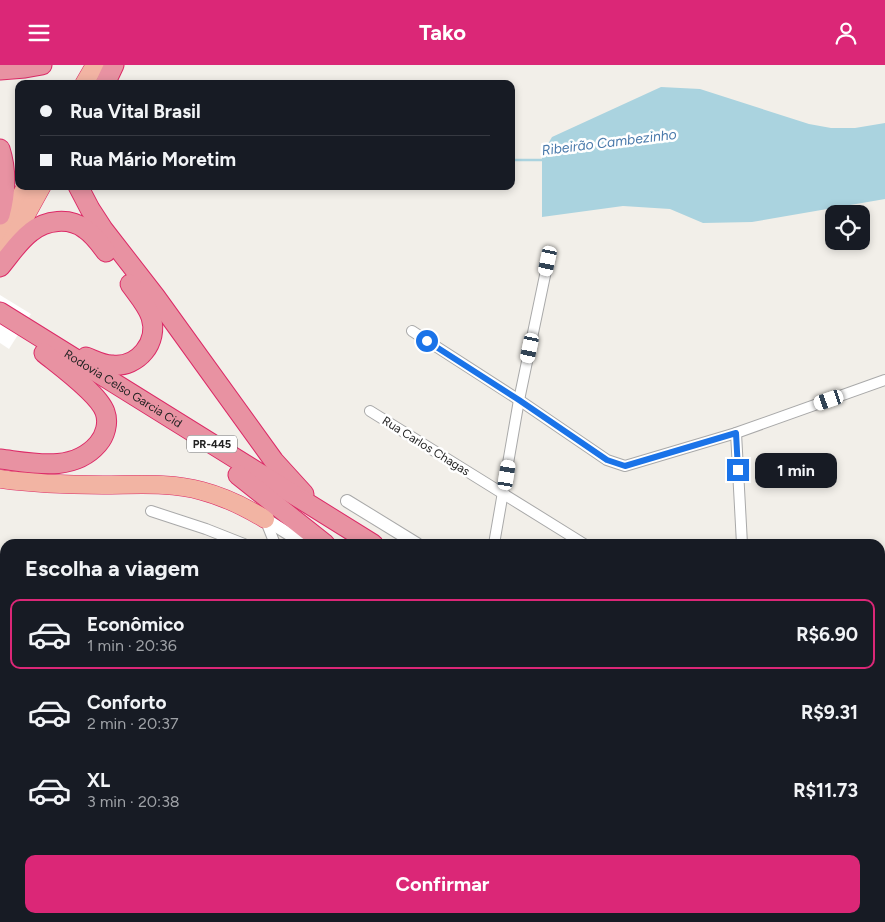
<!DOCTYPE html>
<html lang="pt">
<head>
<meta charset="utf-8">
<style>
	:root { --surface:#171b24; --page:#242831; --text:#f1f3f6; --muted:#9ea1a6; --line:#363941; --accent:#db2777 }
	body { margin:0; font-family:Figtree,sans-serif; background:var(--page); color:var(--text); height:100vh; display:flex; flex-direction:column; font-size:19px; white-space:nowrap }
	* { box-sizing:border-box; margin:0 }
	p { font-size:16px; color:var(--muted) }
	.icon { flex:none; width:28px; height:28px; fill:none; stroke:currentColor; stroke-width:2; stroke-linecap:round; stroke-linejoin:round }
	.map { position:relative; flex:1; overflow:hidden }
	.side { position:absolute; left:0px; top:474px; width:885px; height:384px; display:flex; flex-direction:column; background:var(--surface); border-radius:15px 15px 0 0; box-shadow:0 2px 8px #0003 }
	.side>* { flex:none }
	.hud { position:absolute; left:15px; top:15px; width:500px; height:110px; border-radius:10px; box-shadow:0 2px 8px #0003; display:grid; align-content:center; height:110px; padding:0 25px; background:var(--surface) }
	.tools { position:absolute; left:825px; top:140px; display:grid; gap:10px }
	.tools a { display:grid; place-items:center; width:45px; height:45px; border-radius:10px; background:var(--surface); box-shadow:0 2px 8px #0003; font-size:25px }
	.end { position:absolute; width:22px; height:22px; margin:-11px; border:6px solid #1a73e8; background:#fff; box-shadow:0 0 0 2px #fff }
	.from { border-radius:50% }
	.bubble { position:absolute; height:35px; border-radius:10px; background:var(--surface); box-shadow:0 2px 8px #0003; font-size:16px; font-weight:700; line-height:35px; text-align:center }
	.car { position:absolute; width:15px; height:30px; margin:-15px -8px; border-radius:6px; box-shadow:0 0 4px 1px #0007; background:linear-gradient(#fff 24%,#345 0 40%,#fff 0 76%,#345 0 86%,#fff 0) }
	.hud b { display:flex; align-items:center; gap:18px; height:48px; font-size:19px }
	.hud b+b { border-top:1px solid var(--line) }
	.hud i { width:12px; height:12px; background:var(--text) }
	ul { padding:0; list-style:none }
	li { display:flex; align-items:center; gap:15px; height:70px; margin:0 10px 8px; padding:0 15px; border:2px solid transparent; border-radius:10px }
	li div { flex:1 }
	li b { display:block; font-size:19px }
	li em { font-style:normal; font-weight:700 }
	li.current { border-color:var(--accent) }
	li>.icon { width:45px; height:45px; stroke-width:1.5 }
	h2 { padding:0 25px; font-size:22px; line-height:60px }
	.cta { display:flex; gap:10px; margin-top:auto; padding:10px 25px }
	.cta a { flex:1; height:58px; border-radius:10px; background:var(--accent); color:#fff; font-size:20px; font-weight:700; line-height:58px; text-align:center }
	header { display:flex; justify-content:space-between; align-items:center; height:65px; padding:0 25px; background:var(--accent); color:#fff; font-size:22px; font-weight:700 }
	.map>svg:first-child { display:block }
	.water { fill:#aad3df }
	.pier { fill:#fff }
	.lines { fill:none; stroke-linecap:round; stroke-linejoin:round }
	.stream { stroke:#aad3df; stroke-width:2.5 }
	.minor-casing { stroke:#a9a9a9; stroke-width:12 }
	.tertiary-casing { stroke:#a9a9a9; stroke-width:14 }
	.trunk-casing { stroke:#dc2a67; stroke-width:19 }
	.motorway-casing { stroke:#dc2a67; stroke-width:21 }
	.minor { stroke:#fff; stroke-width:10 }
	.tertiary { stroke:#fff; stroke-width:12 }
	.trunk { stroke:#f2b4a3; stroke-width:18 }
	.motorway { stroke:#e892a2; stroke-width:19 }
	.route { stroke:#1a73e8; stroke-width:6 }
	.labels { text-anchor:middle; stroke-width:5; stroke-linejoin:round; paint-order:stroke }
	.shield { fill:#fff; stroke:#646464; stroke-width:1 }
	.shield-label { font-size:11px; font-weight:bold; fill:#222 }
	.street-label { font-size:12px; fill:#222; stroke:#fff }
	.water-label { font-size:14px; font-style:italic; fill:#4a7aab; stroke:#fff }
</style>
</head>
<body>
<header><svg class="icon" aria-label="menu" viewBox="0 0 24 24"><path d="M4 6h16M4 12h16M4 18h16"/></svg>Tako<svg class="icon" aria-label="person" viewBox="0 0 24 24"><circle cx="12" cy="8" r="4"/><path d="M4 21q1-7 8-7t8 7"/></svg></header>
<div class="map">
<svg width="885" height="857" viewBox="0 0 885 857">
	<rect width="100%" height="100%" fill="#f2efe9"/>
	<path class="water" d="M661,22L700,24L809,59L831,63H855L885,58V134L752,157L703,158L670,144L623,141L542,152V89L552,72Z"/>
	<path class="pier" d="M0,230L31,249L9,284L0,278Z"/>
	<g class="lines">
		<path class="stream" d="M511,95H545"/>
		<defs>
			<g id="minor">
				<path d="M412,266L519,335L607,395L625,401L736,368L885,315"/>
				<path d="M370,346L584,479"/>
				<path d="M736,368L742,479"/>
				<path d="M151,446L206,464L244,479"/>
				<path d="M265,454L275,479"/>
				<path d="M494,479L519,335L548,196"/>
				<path d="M0,750L5,724"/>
				<path d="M232,852L240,857"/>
				<path d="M407,852L414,857"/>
				<path d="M555,852L562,857"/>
				<path d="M842,852L843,857"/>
				<path d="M0,854L25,857"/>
				<path d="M102,857L105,852"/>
				<path d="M162,857L163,852"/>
				<path d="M432,857L433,852"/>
			</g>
			<g id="tertiary">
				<path d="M347,436L417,479"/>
				<path d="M265,454L305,479"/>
				<path d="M880,694L885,695"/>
				<path d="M880,757L885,759"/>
			</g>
			<g id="trunk">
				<path d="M84,19L95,0"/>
				<path d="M0,172L26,121"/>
				<path d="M5,188L42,121"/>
				<path d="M0,414C35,419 68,420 103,420C136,420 170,417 202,426C225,432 245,442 265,454"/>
			</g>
			<g id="motorway">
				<path d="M0,5L25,3L42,0"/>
				<path d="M105,19L114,0"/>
				<path d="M0,84C7,106 6,128 0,150"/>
				<path d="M78,121L90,144L103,164L155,231L274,396L304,429"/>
				<path d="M0,202C10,190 19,176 31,167C46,155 69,152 85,164C94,170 100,179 106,187"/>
				<path id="s1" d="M0,247L373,479"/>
				<path d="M86,292C94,295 103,300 112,300C138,303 159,277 151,252C147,240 137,229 130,219"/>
				<path d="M0,394C33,398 73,408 98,379C105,371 109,358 105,347C99,329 60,301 44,288"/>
				<path d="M238,410L325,479"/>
				<path d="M880,732L885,733"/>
			</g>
		</defs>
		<use href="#minor" class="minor-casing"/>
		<use href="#tertiary" class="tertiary-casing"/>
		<use href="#trunk" class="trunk-casing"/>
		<use href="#motorway" class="motorway-casing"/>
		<use href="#minor" class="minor"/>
		<use href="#tertiary" class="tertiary"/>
		<use href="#trunk" class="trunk"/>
		<use href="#motorway" class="motorway"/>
	</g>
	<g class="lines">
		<path class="route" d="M427,276L519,335L607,395L625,401L736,368L738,405"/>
	</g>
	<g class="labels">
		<rect class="shield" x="187" y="370.5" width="50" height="17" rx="4"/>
		<g class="shield-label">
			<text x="212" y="383">PR-445</text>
		</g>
		<g class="street-label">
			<text dy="4" stroke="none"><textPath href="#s1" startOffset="145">Rodovia Celso Garcia Cid</textPath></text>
			<text transform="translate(426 381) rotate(32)" y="4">Rua Carlos Chagas</text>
		</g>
		<g class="water-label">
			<text transform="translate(609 77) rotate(-7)" y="5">Ribeirão Cambezinho</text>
		</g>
	</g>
</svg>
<div class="tools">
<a><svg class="icon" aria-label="locate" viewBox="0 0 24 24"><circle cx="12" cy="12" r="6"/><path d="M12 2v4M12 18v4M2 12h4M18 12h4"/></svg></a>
</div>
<i class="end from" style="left:427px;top:276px"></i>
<i class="end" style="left:738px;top:405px"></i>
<div class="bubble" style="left:755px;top:388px;width:82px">1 min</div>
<i class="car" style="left:548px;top:196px;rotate:192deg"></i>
<i class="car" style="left:530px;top:283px;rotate:192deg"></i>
<i class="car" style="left:829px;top:335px;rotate:251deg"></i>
<i class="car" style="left:507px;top:410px;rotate:9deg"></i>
<div class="hud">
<b><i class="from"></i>Rua Vital Brasil</b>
<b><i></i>Rua Mário Moretim</b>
</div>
<section class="side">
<h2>Escolha a viagem</h2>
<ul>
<li class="current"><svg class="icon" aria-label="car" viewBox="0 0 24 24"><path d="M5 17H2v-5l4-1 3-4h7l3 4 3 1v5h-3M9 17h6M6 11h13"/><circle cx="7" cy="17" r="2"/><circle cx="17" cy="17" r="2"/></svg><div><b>Econômico</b><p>1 min · 20:36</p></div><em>R$6.90</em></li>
<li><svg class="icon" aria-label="car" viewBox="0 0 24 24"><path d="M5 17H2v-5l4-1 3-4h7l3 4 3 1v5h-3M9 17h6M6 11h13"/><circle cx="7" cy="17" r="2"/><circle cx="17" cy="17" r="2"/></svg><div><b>Conforto</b><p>2 min · 20:37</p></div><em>R$9.31</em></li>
<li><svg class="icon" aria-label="car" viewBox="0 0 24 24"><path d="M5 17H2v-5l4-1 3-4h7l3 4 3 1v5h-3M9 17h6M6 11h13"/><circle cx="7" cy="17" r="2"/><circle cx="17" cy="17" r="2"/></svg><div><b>XL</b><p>3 min · 20:38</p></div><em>R$11.73</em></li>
</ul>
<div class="cta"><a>Confirmar</a></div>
</section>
</div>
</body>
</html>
